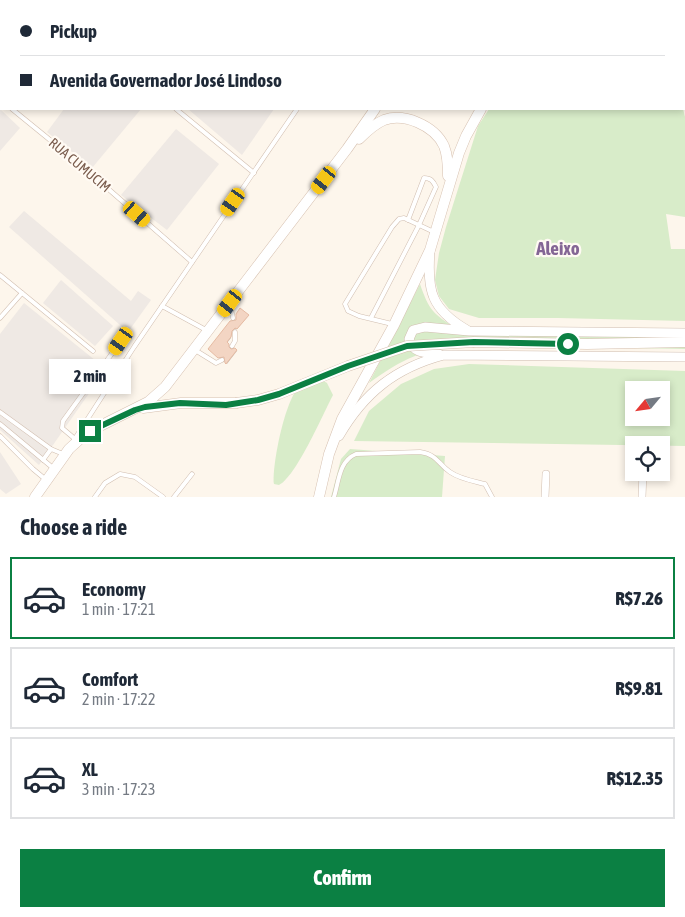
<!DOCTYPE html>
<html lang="en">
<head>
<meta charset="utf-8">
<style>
	:root { --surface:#fff; --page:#f6f6f7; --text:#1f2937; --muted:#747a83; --line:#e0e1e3; --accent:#0b8043 }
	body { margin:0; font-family:"Asap Condensed",sans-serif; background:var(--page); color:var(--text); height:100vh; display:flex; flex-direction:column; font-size:19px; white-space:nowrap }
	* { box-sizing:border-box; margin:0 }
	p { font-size:16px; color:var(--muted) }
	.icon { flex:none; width:28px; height:28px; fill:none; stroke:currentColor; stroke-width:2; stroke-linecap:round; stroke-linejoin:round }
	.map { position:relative; height:497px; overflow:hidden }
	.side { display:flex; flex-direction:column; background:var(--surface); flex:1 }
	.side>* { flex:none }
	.hud { position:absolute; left:0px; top:0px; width:685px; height:110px; box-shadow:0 2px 8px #0003; display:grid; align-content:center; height:110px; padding:0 20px; background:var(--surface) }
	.needle { width:32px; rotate:241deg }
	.buttons { position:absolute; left:625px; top:381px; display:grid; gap:10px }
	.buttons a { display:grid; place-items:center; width:45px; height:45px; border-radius:0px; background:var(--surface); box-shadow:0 2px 8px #0003; font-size:25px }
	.end { position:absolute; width:22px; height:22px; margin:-11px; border:6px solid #0b8043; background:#fff; box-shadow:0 0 0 2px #fff }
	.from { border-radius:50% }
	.bubble { position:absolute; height:35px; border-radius:0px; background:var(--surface); box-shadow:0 2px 8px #0003; font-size:16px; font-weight:800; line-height:35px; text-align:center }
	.car { position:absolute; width:15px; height:30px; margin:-15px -8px; border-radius:6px; box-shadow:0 0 4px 1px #0007; background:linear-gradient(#f5c518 24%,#345 0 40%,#f5c518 0 76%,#345 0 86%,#f5c518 0) }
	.hud b { display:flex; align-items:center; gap:18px; height:48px; font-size:19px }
	.hud b+b { border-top:1px solid var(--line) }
	.hud i { width:12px; height:12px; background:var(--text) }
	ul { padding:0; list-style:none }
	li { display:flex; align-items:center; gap:15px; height:82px; margin:0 10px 8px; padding:0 10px; border:2px solid var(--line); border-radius:0px }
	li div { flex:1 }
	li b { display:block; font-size:19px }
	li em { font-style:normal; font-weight:800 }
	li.on { border-color:var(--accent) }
	li>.icon { width:45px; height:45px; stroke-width:1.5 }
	h2 { padding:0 20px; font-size:22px; line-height:60px }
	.action { display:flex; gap:10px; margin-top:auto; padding:10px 20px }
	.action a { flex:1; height:58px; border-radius:0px; background:var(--accent); color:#fff; font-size:20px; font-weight:800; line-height:58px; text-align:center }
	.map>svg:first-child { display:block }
	.industrial { fill:#efe9e4 }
	.green { fill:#d8ecc9; fill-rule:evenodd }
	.shadow { fill:#0003 }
	.building { fill:#f3d5c3; stroke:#e6bba3 }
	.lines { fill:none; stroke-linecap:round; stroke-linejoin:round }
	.service-casing { stroke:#d1beb0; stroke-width:5 }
	.minor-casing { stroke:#d1beb0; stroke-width:8 }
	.tertiary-casing { stroke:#d1beb0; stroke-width:10 }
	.secondary-casing { stroke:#d6c0b0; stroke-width:11 }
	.service { stroke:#fff; stroke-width:4 }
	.minor { stroke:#fff; stroke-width:7 }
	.tertiary { stroke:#fff; stroke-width:9 }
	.secondary { stroke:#fff; stroke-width:10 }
	.secondary-bridge-casing { stroke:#d6c0b0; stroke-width:11; stroke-linecap:butt }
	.secondary-bridge { stroke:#fff; stroke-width:10 }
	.route { stroke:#0b8043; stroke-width:6 }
	.labels { text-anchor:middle; stroke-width:4.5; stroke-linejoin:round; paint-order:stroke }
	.street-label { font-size:14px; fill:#7a5c4d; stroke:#fffaf3 }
	.district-label { font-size:19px; font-weight:bold; fill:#846695; stroke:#fffaf3 }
</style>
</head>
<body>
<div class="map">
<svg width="685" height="497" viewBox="0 0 685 497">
	<rect width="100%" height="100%" fill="#fdf6ec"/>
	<g class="industrial">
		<path d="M0,109L20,128L0,151Z"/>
		<path d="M64,109H141L92,168L47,132Z"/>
		<path d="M188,109H274L242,155Z"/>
		<path d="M176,129L219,164L167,230L121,195Z"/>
		<path d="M24,211L131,301L138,291L151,300L128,332L9,227Z"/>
		<path d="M61,280L113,326L95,346L43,303Z"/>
		<path d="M24,303L106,369L39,465L0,430V334Z"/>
		<path d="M0,452L21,484L6,494L0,489Z"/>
	</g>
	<g class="green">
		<path d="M0,0H56L57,1H1L0,50Z"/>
		<path d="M489,109H683L685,117V217L666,214L671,249H685V321L558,318H479L449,309L439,296L435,280L439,253L446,227L478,126Z"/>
		<path d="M420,284C429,310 433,314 456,328L685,335V349L464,345C424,349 402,359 369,383Z"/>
		<path d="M469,364L685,371V446L354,441L369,411L401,384L434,369ZM634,390H661V418H634Z"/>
		<path d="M315,376L327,383L333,395C323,414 296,477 279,485L274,484C272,465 285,400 299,387C303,383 310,379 315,376Z"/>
		<path d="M350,449L445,456L442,497H331L341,459Z"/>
	</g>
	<path class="shadow" d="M248,316L237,329L232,330L231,338L227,343L229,350H235L237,351L227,364L226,357L220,358L209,349L237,322Z"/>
	<path class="building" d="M240,308L249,315L237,329L235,328L232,331L231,337L227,342L229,344V347L231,349L235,348L237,350L226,364L225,363L224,357L218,358L208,349L230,321L236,320V314Z"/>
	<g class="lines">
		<defs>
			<g id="service">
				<path d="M96,0L98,1"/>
				<path d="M151,1L152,0"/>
				<path d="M370,1L371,0"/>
				<path d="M0,99L1,100"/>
				<path d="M12,109L82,166L192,262"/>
				<path d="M176,109L254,173"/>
				<path d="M0,275L93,351"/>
				<path d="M230,305L233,318"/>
				<path d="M162,306L206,330"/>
				<path d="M0,318L22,293"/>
				<path d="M371,318L419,225L436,187C433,181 431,178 424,178L408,220"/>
				<path d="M392,324L359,316L348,311L345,304L392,227L399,219L404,218L434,232"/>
				<path d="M232,346L235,341V332"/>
				<path d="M195,350L216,363L222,360"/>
				<path d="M0,412L51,449L63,454"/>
				<path d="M0,424L53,468"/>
				<path d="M0,436L33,469L45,479"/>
				<path d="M75,439L62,428L63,421L121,341"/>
				<path d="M74,440L134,347L297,109"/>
				<path d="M43,460L51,449"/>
				<path d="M95,497L105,483L120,474L135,477L163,497"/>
				<path d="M174,497L192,474"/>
				<path d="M334,497C339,481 339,461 356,454L420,452C438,455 437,463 450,472C460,479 473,481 485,484L492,497"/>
			</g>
			<g id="minor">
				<path d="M629,0L630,1"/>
				<path d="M670,0L671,1"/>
				<path d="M684,25V32"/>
				<path d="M545,497L546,474"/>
				<path d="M642,497L643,472"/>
			</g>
			<g id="tertiary">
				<path d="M430,251C427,291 431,309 467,330"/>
				<path d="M439,354C426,353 413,354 409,339L413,330L425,327L469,331L685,333"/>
				<path d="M339,436C364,393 395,368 444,355L685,357"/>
			</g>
			<g id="secondary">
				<path d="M420,1V0"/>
				<path d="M581,1L582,0"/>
				<path d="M359,139C366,132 374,124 384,120C404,113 434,125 444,146C448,156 448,166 448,176"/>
				<path d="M474,342L587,344L685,342"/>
				<path d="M143,408L181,403H236"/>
				<path d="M35,497L69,449L80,439L90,431L148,402L165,387L347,149L375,109"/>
				<path d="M319,497L329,454L342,419L394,325L430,250L459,153L466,136L481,109"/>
			</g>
		</defs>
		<use href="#service" class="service-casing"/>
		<use href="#minor" class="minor-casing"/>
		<use href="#tertiary" class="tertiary-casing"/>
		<use href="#secondary" class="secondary-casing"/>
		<use href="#service" class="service"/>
		<use href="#minor" class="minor"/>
		<use href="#tertiary" class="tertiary"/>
		<use href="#secondary" class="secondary"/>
		<defs>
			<path id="secondary-bridge" d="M236,403L258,400L279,394L348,366L407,346L474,342"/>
		</defs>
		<use href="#secondary-bridge" class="secondary-bridge-casing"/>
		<use href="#secondary-bridge" class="secondary-bridge"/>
	</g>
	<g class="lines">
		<path class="route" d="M90,431L135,410L145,407L180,403L226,405L258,400L279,394L348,366L407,346L474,342L568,344"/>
	</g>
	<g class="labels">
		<g class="street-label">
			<text transform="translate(80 165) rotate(40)" y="5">RUA CUMUCIM</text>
		</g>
		<g class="district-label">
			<text x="558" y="255">Aleixo</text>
		</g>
	</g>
</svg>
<div class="buttons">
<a><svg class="needle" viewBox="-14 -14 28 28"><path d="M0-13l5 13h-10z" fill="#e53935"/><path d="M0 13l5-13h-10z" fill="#747a83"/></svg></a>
<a><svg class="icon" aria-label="locate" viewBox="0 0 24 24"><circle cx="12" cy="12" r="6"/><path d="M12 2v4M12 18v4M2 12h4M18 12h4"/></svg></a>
</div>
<i class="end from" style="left:568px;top:344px"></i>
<i class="end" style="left:90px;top:431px"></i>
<div class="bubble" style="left:49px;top:359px;width:82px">2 min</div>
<i class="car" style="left:324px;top:180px;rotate:217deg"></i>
<i class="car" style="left:233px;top:202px;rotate:215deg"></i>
<i class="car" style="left:137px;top:214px;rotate:131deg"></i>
<i class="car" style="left:230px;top:303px;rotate:217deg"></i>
<i class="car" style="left:121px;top:341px;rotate:215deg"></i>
<div class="hud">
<b><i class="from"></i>Pickup</b>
<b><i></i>Avenida Governador José Lindoso</b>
</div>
</div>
<section class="side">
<h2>Choose a ride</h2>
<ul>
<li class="on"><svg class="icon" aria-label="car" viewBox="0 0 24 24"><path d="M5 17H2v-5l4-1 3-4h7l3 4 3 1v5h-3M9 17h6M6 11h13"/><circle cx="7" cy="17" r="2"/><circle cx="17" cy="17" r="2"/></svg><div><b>Economy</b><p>1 min · 17:21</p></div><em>R$7.26</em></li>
<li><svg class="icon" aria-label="car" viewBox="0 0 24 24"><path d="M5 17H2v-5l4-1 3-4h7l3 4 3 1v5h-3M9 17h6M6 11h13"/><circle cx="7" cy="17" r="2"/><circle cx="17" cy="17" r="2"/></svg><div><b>Comfort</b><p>2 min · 17:22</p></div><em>R$9.81</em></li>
<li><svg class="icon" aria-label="car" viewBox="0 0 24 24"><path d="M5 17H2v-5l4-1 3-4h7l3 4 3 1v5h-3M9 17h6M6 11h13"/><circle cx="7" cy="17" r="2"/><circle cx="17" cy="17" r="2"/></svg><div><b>XL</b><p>3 min · 17:23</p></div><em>R$12.35</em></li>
</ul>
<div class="action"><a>Confirm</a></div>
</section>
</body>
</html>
